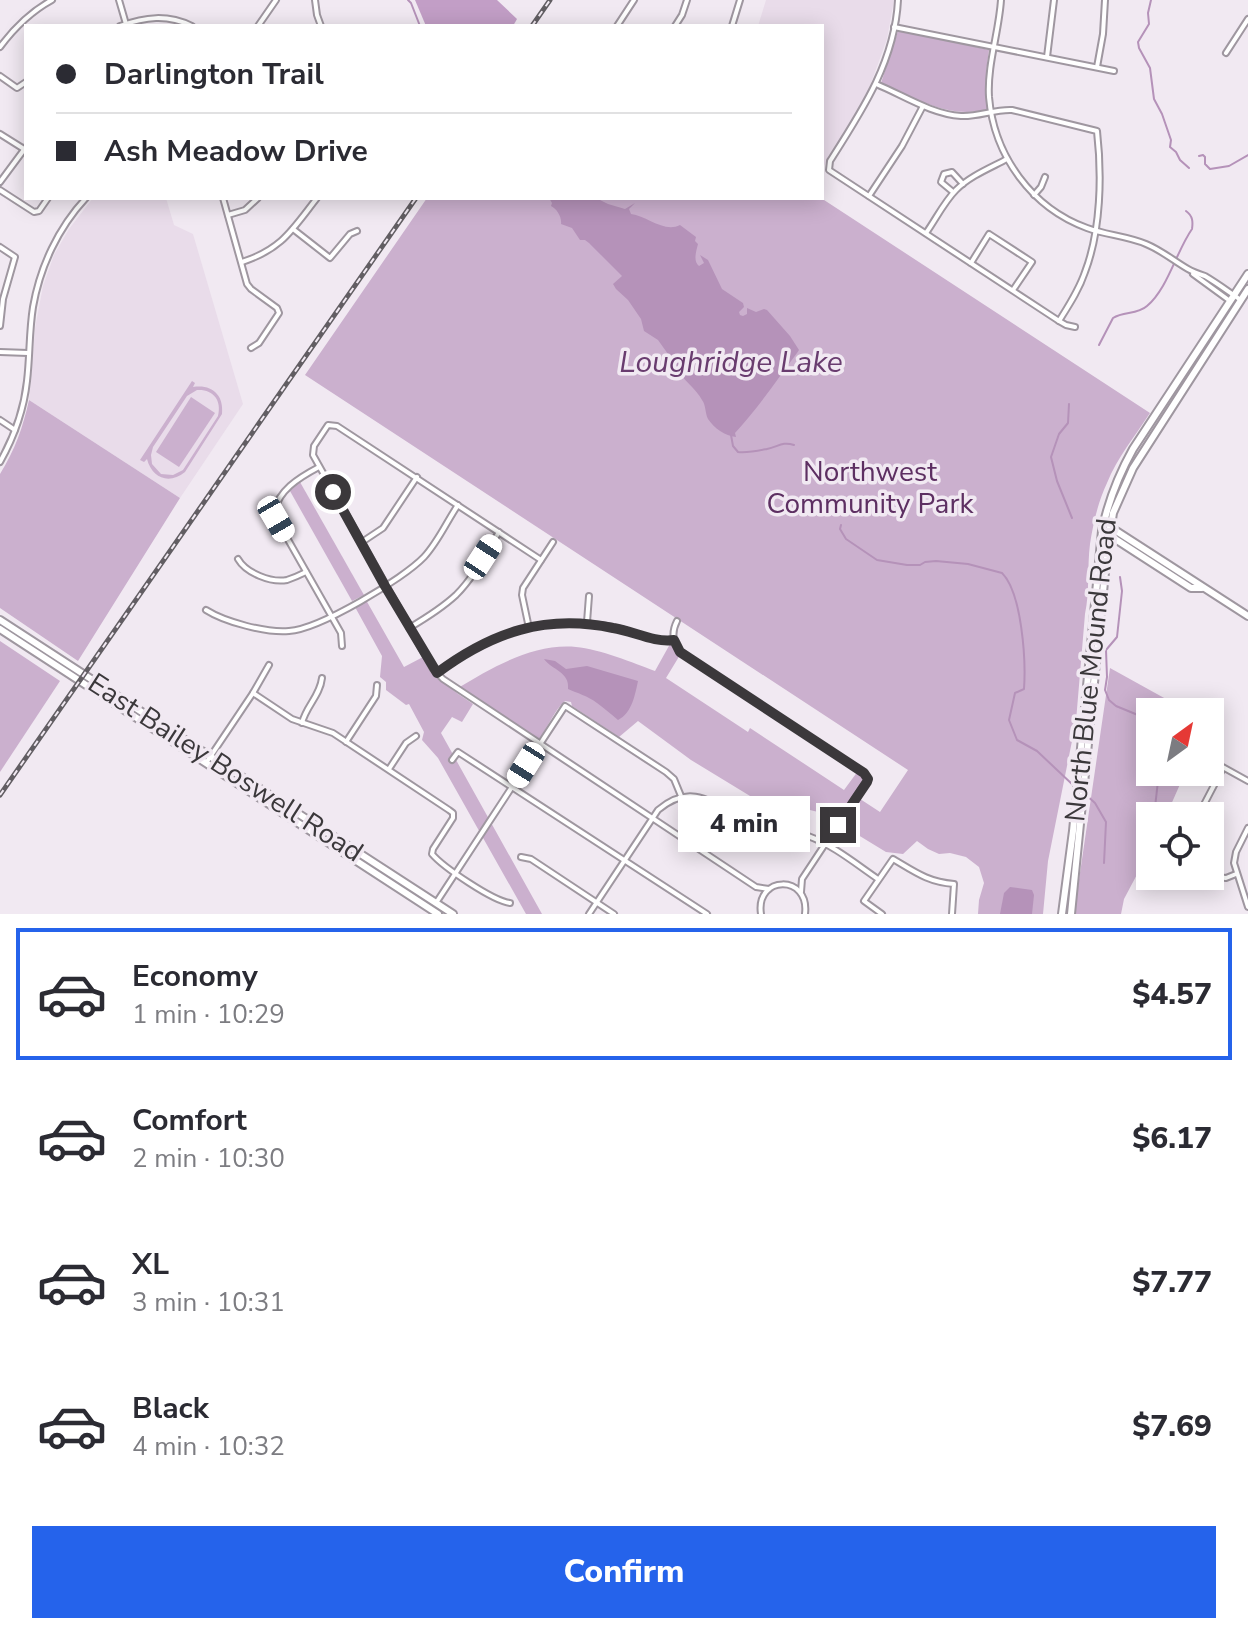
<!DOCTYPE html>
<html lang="en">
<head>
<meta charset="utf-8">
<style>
	:root { --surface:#fff; --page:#f2f2f3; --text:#2b2b33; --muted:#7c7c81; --line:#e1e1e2; --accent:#2563eb }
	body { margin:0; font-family:"Nunito Sans",sans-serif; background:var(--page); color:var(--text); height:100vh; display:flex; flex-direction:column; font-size:30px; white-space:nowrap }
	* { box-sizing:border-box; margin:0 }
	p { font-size:26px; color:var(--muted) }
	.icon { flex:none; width:44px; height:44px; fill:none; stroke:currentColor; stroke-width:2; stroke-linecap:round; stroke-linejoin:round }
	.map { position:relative; height:914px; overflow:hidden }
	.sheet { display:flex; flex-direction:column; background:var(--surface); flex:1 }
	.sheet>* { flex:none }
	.guide { position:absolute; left:24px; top:24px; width:800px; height:176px; border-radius:0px; box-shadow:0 4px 20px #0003; display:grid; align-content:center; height:176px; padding:0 32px; background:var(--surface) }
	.needle { width:52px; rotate:33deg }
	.fabs { position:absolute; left:1136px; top:698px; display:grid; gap:16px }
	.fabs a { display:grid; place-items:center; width:88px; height:88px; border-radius:0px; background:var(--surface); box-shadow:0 4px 20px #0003; font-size:40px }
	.end { position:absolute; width:36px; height:36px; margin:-18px; border:10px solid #3b383b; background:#fff; box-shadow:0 0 0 4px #fff }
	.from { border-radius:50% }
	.bubble { position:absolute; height:56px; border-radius:0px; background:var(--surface); box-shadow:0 4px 20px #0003; font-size:26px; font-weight:800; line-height:56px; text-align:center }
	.car { position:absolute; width:24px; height:48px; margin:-24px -12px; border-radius:10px; box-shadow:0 0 6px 2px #0007; background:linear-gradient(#fff 24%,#345 0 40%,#fff 0 76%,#345 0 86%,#fff 0) }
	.guide b { display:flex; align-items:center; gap:28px; height:76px; font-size:30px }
	.guide b+b { border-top:2px solid var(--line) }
	.guide i { width:20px; height:20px; background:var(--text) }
	ul { padding:14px 0 0; list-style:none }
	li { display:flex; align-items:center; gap:24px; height:132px; margin:0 16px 12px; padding:0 16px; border:4px solid transparent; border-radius:0px }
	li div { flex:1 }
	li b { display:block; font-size:30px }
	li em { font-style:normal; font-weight:800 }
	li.on { border-color:var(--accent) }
	li>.icon { width:72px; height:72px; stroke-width:1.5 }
	.cta { display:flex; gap:16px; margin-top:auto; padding:16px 32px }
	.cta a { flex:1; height:92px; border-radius:0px; background:var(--accent); color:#fff; font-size:32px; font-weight:800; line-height:92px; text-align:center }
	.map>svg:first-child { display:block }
	.built { fill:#e9dcea }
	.green { fill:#cbb0ce; fill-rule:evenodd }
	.forest { fill:#c29ec6 }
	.water { fill:#b592b9 }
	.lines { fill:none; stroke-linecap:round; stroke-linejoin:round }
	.stream { stroke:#b592b9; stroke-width:2 }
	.minor-casing { stroke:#9f97a0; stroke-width:8 }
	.major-casing { stroke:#9f97a0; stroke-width:10 }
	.minor { stroke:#fff; stroke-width:4 }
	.major { stroke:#fff; stroke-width:6 }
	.rail-casing { stroke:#625e63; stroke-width:5 }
	.rail { stroke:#f1e9f2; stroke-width:2; stroke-dasharray:6; stroke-linecap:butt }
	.route { stroke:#3b383b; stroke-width:10 }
	.labels { text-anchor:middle; stroke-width:7; stroke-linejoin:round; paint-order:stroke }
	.park-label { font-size:28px; fill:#5d2f62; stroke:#f1e9f2 }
	.street-label { font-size:28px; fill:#3b383b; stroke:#f1e9f2 }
	.water-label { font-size:30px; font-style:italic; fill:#693c6f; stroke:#f1e9f2 }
</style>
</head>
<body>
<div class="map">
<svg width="1248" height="914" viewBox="0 0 1248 914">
	<rect width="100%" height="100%" fill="#f1e9f2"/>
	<g class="built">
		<path d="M766,0H894L887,39L867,94L822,169V26H758Z"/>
		<path d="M93,198H166L174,225L193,234L243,404L180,498L29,400L35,328L43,286L54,255L69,229Z"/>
	</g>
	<g class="green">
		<path d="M902,30L989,50L986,73L988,109C950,120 915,98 881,83L898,31Z"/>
		<path d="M427,198H821L1150,413C1135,436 1117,458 1107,483C1098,502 1093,524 1090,544C1087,567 1090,591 1085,614L1076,721L1048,861L1043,914H978L979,900L984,883L979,867L966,857L950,853L939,854L928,849L917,841L903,854L886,852L822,813L794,806L766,804L755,799L691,760L638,721L619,737L572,706L571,702L565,701C554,710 548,728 538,740L458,688C493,667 534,643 576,647C599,649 634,663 655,671L670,644L680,655L666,678L748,732L750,728L844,790L858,771L864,778L854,795L880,812L908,770L305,375Z"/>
		<path d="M192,381L195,383L193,387C212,384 224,395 222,414L185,472C169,485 152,478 147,459L144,462L140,460ZM197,390C213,389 222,400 218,416L183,470L173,475L161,474L152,464L151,455L153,447L187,396Z"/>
		<path d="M191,397L215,413L179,467L156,452Z"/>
		<path d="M29,400L180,498L78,661L0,608V474C15,450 23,427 29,400Z"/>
		<path d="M300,482L364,595L352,601L290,491Z"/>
		<path d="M366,600L404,667L423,657C436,678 453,691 473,704L462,722L452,717L441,733L542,914H526L438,758L422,740L424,732L409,704L406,705L386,690V682L380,677L382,656L355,607Z"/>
		<path d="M0,641L60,681L0,772Z"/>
		<path d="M1110,668L1184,709V712H1150V772H1181V782L1166,816H1150V850L1124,899L1121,914H1074Z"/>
	</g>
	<path class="forest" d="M415,0H497L517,19L513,26H426Z"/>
	<g class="water">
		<path d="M549,198H596L608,204L625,209L635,203L629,209L631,214C647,216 664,233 680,225L696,237L695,241L698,244C696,252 693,261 699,266L704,263L700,255L708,260L722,289L743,303L744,307L739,312L740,315L743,316L747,314V308L756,312L764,309L767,310L790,336L799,350L797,353C777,380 758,408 735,433L736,437C725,436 714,428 708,419C705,413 706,405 702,400C696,388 682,380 677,368L670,366L671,361L668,354L658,340L644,331L641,319L628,300L616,289L613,284L622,276L589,243L585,240H580L572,228L561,224C562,217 557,209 551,206L552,203Z"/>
		<path d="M544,659L555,661L566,669L587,666L638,681C635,695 632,713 618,720C611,714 604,708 597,703C588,696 577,693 568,689C570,672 552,670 544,659Z"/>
		<path d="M1010,887L1032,890L1034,895L1032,914H1000L1004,893Z"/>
	</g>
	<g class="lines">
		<g class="stream">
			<path d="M408,0L411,3L420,26"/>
			<path d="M1151,0L1148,13L1149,24L1138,42L1139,48L1150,68L1154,99L1162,114L1171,140L1170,147L1176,152L1180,160L1189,168"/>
			<path d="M1199,156L1203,155L1205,157V164L1210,169L1229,166L1248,155"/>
			<path d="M1099,345L1113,318C1124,311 1137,315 1147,306C1168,288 1176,252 1192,229C1193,222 1193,216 1186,211"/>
			<path d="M1069,404L1068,423L1059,434L1051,457L1057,481L1072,518"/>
			<path d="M731,435L733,446L738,452C748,453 757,451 767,449C778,447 782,441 794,445"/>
			<path d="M841,525L840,529L846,539L877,560L907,565H920L925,562L936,561L968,564L1002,573C1022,593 1026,660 1024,689L1015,693L1009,720L1017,740L1037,751L1073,785"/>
			<path d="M1120,577L1122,591L1117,637L1106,650L1107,677L1105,690L1109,700L1116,706L1150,720"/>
			<path d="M1085,794L1095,803L1106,822L1104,863"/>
			<path d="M1154,816L1159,772"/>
		</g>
		<defs>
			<g id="minor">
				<path d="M119,0L126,24"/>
				<path d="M315,0L317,15L321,26"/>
				<path d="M898,0C895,61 862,111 830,161L829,170L1059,321L1066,325L1075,327"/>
				<path d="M1001,0C999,32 987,65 989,97C994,156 1032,208 1087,228C1106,235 1127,236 1146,244C1161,250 1174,261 1188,269C1193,272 1199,274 1205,276C1217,283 1229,292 1241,300"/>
				<path d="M120,26C145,17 167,14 192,26"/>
				<path d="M258,26L276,0"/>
				<path d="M617,26L634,0"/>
				<path d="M675,26L682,15L687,0"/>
				<path d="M732,26L740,0"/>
				<path d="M894,27L1114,71"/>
				<path d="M0,47C15,27 30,12 52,0"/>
				<path d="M1226,53L1248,19"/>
				<path d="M1047,57L1054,0"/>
				<path d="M1097,67L1103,34L1105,0"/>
				<path d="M0,76L17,88L26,82"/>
				<path d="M876,84C903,95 931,114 961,116C978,117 995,109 1012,110L1097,131C1102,175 1101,230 1085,272C1079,290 1069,305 1059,321"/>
				<path d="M0,134L24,149"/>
				<path d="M0,182L26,147"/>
				<path d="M0,190L34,212L39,211L48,198"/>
				<path d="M953,192L941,182L944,174L952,172L963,184"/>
				<path d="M1034,195L1041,187L1045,177"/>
				<path d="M869,196L902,146L923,106"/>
				<path d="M223,198L247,284L251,289L277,308L279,313L259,343L251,348"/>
				<path d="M228,215L245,210L258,198"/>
				<path d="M293,229L330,258L350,234L357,231"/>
				<path d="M926,233C936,219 944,202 956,190C970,176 990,168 1007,159"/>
				<path d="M0,247L15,257L3,299L0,326"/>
				<path d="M242,262C282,249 292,230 317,198"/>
				<path d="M971,263L989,234L1032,262L1013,290"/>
				<path d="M1193,274L1230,301"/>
				<path d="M0,352L28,353"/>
				<path d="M0,420L15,430"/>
				<path d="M0,462C14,437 24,409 27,381C30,356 29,332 33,307C40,267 58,228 86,198"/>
				<path d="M319,467C300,477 276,491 274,515L341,633L342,646"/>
				<path d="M362,542L383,528L417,477"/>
				<path d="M238,559C246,573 271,583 287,580C293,578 300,575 306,572"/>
				<path d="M541,560L337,426L328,425L314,446L313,455L433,669L443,679L756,887L769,889"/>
				<path d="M206,610C225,622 266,633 289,631C320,629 403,579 424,557C438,542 447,521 458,505"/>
				<path d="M677,621C671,633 673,641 680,652L864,773L868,779L802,879L801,892"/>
				<path d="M587,622L589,596"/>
				<path d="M409,628C426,618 442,608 456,595C474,577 486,553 499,532"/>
				<path d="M529,628L522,595L523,588L553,542"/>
				<path d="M437,673C491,633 545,614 613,627C633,631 654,643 674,640"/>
				<path d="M253,693L292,719L333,733L449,810L453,813V818L433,849L432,854C443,867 493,901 510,903"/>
				<path d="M302,723C306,706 320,696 322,678"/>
				<path d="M346,742L376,696L377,685"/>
				<path d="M452,760L458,752L707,914"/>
				<path d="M1210,760L1248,781"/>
				<path d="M206,763L253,693L269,665"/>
				<path d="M389,769L406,743L416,736"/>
				<path d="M1198,816L1223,768"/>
				<path d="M1248,828L1236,852L1234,863L1248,907"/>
				<path d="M521,857L531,859L614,914"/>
				<path d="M1207,876L1226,878L1236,874"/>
				<path d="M436,903L565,706L666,772L674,779L681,796"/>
				<path d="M589,914L658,810C696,778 718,810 753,825C771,833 790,830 808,836C833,845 856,864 878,879"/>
				<path d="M761,914C755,875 810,874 805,914"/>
				<path d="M882,914L864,901L893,859C915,872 928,882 954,884L952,914"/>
			</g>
			<g id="major">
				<path d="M1110,527L1248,616"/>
				<path d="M1109,535L1191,588H1202"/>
				<path d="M0,620L453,914"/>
				<path d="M0,629L438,914"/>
				<path d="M1062,914L1073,831L1102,531C1108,502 1118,476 1133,449L1248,274"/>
				<path d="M1071,914L1107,552L1113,513L1133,468L1248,289"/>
			</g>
		</defs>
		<use href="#minor" class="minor-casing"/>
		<use href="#major" class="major-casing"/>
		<use href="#minor" class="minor"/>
		<use href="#major" class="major"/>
		<defs>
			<g id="rail">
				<path d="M532,26L550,0"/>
				<path d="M0,795L416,198"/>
			</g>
		</defs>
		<use href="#rail" class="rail-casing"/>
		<use href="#rail" class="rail"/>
	</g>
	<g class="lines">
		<path class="route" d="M333,492L385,586L437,673C492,632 545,614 613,628C633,631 654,643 674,640L680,652L864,773L868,779L867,782L838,825"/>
	</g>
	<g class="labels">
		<g class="park-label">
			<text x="870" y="481">Northwest<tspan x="870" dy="32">Community Park</tspan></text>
		</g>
		<g class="street-label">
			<text transform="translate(1090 670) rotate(-84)" y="10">North Blue Mound Road</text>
			<text transform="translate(226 767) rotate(33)" y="10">East Bailey Boswell Road</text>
		</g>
		<g class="water-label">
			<text x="731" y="372">Loughridge Lake</text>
		</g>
	</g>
</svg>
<div class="fabs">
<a><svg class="needle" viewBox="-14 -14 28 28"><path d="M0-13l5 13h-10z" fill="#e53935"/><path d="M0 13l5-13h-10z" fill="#7c7c81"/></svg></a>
<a><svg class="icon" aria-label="locate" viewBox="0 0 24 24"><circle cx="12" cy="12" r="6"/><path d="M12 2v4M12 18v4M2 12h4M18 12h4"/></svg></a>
</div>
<i class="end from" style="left:333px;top:492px"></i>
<i class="end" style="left:838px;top:825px"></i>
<div class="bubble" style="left:678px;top:796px;width:132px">4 min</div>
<i class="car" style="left:276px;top:519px;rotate:150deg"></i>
<i class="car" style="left:483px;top:557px;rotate:33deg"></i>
<i class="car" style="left:526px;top:765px;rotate:212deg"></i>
<div class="guide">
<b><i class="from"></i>Darlington Trail</b>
<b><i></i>Ash Meadow Drive</b>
</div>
</div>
<section class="sheet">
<ul>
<li class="on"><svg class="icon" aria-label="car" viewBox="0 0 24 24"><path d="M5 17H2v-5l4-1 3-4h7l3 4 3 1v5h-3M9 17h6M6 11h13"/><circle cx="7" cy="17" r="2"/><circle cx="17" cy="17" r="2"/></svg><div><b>Economy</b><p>1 min · 10:29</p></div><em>$4.57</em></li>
<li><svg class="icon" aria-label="car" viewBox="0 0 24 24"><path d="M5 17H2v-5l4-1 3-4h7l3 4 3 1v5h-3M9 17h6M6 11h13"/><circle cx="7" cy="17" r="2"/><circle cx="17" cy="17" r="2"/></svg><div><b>Comfort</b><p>2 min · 10:30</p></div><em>$6.17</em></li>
<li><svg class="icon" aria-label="car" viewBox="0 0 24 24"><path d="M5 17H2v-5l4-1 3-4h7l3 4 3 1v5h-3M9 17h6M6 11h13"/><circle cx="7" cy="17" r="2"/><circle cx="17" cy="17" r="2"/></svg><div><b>XL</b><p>3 min · 10:31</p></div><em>$7.77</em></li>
<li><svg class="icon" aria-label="car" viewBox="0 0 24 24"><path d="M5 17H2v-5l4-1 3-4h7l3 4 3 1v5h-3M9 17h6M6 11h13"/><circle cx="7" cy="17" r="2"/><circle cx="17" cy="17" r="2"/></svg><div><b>Black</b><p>4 min · 10:32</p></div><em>$7.69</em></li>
</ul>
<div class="cta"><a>Confirm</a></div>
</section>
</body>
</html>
